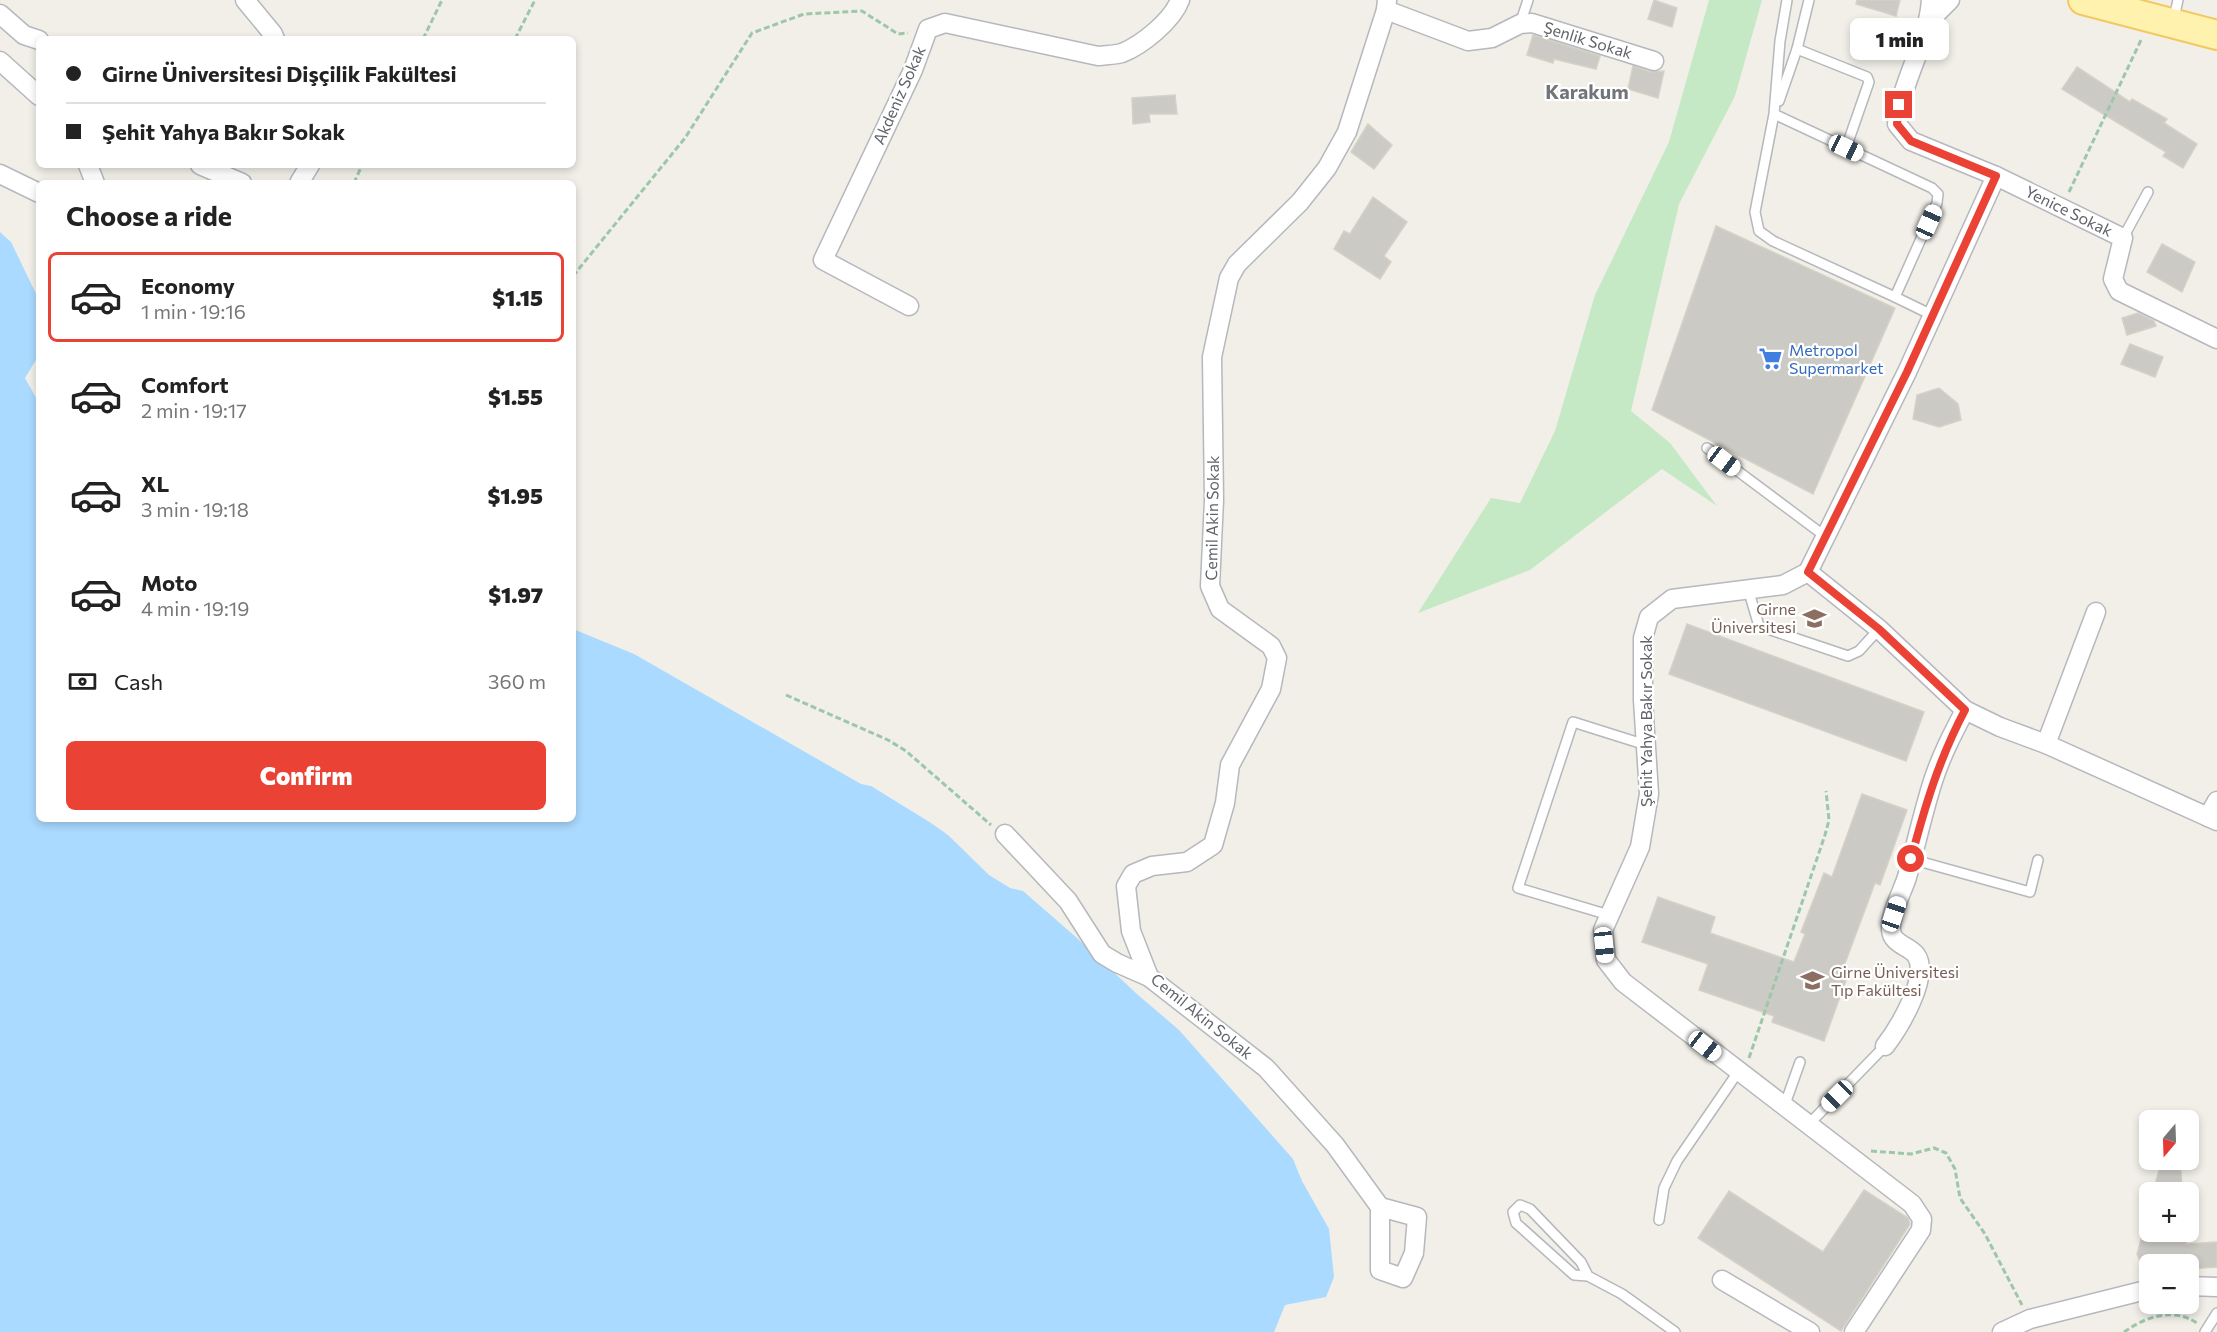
<!DOCTYPE html>
<html lang="en">
<head>
<meta charset="utf-8">
<style>
	:root { --surface:#fff; --page:#f2f2f2; --text:#222; --muted:#767676; --line:#e0e0e0; --accent:#ea4335 }
	body { margin:0; font-family:Commissioner,sans-serif; background:var(--page); color:var(--text); height:100vh; display:flex; flex-direction:column; font-size:22px; white-space:nowrap }
	* { box-sizing:border-box; margin:0 }
	p { font-size:20px; color:var(--muted) }
	.icon { flex:none; width:33px; height:33px; fill:none; stroke:currentColor; stroke-width:2; stroke-linecap:round; stroke-linejoin:round }
	.map { position:relative; flex:1; overflow:hidden }
	.details { position:absolute; left:36px; top:180px; width:540px; height:642px; display:flex; flex-direction:column; background:var(--surface); border-radius:9px; box-shadow:0 3px 9px #0003 }
	.details>* { flex:none }
	.top-card { position:absolute; left:36px; top:36px; width:540px; height:132px; border-radius:9px; box-shadow:0 3px 9px #0003; display:grid; align-content:center; height:132px; padding:0 30px; background:var(--surface) }
	.needle { width:39px; rotate:199deg }
	.controls { position:absolute; left:2139px; top:1110px; display:grid; gap:12px }
	.controls a { display:grid; place-items:center; width:60px; height:60px; border-radius:9px; background:var(--surface); box-shadow:0 3px 9px #0003; font-size:30px }
	.end { position:absolute; width:27px; height:27px; margin:-14px; border:8px solid #ea4335; background:#fff; box-shadow:0 0 0 3px #fff }
	.from { border-radius:50% }
	.bubble { position:absolute; height:42px; border-radius:9px; background:var(--surface); box-shadow:0 3px 9px #0003; font-size:20px; font-weight:800; line-height:42px; text-align:center }
	.car { position:absolute; width:18px; height:36px; margin:-18px -9px; border-radius:8px; box-shadow:0 0 4px 2px #0007; background:linear-gradient(#fff 24%,#345 0 40%,#fff 0 76%,#345 0 86%,#fff 0) }
	.top-card b { display:flex; align-items:center; gap:21px; height:57px; font-size:22px }
	.top-card b+b { border-top:2px solid var(--line) }
	.top-card i { width:15px; height:15px; background:var(--text) }
	ul { padding:0; list-style:none }
	li { display:flex; align-items:center; gap:18px; height:90px; margin:0 12px 9px; padding:0 18px; border:3px solid transparent; border-radius:9px }
	li div { flex:1 }
	li b { display:block; font-size:22px }
	li em { font-style:normal; font-weight:800 }
	li.selected { border-color:var(--accent) }
	li>.icon { width:54px; height:54px; stroke-width:1.5 }
	h2 { padding:0 30px; font-size:27px; line-height:72px }
	.pay { display:flex; align-items:center; gap:15px; height:66px; padding:0 30px; font-size:22px }
	.pay p { margin-inline-start:auto }
	.cta { display:flex; gap:12px; margin-top:auto; padding:12px 30px }
	.cta a { flex:1; height:69px; border-radius:9px; background:var(--accent); color:#fff; font-size:24px; font-weight:800; line-height:69px; text-align:center }
	.map>svg:first-child { display:block }
	.green { fill:#c5e8c5 }
	.water { fill:#aadaff }
	.building { fill:#cccac5; stroke:#d6d1c6; stroke-width:1.5 }
	.lines { fill:none; stroke-linecap:round; stroke-linejoin:round }
	.service-casing { stroke:#b5b8bc; stroke-width:12 }
	.minor-casing { stroke:#b5b8bc; stroke-width:21 }
	.primary-casing { stroke:#f2c960; stroke-width:32 }
	.path { stroke:#9cc7a9; stroke-width:3; stroke-dasharray:6 3; stroke-linecap:butt }
	.service { stroke:#fff; stroke-width:9 }
	.minor { stroke:#fff; stroke-width:18 }
	.primary { stroke:#fff2af; stroke-width:28 }
	.route { stroke:#ea4335; stroke-width:8 }
	.labels { text-anchor:middle; stroke-width:4.5; stroke-linejoin:round; paint-order:stroke }
	.street-label { font-size:16px; fill:#5f6368; stroke:#fff }
	.shop-label { font-size:16px; fill:#366cbe; stroke:#fff; text-anchor:start }
	.education-label { font-size:16px; fill:#785e54; stroke:#fff; text-anchor:end }
	.quarter-label { font-size:20px; font-weight:bold; fill:#70757a; stroke:#fff }
</style>
</head>
<body>
<div class="map">
<svg width="2217" height="1332" viewBox="0 0 2217 1332">
	<rect width="100%" height="100%" fill="#f1efe8"/>
	<path class="green" d="M1709,0H1762L1735,96L1679,204L1631,411L1670,443L1717,506L1662,469L1530,570L1418,613L1491,498L1520,503L1555,431L1595,295L1669,142Z"/>
	<path class="water" d="M0,232L11,242L39,300V355L25,378L39,403V819H573V629L634,654L861,784L871,786L931,823L948,835L989,875L1010,888L1023,891L1077,938L1138,995L1179,1030L1293,1159L1302,1181L1329,1229L1334,1277L1326,1297L1285,1305L1274,1332H0Z"/>
	<g class="building">
		<path d="M1654,0L1677,8L1672,27L1648,19Z"/>
		<path d="M1857,0H1900L1896,16L1856,4Z"/>
		<path d="M1533,35L1600,56L1596,69L1554,59L1553,63L1527,55Z"/>
		<path d="M1633,66L1651,72L1664,71L1658,98L1628,89Z"/>
		<path d="M2077,67L2130,102L2132,99L2167,119L2164,123L2197,144L2183,168L2163,156L2166,152L2062,89Z"/>
		<path d="M1175,95L1177,114H1149L1150,122L1133,124L1132,98Z"/>
		<path d="M1368,124L1392,145L1374,169L1351,152Z"/>
		<path d="M1373,197L1407,222L1384,256L1391,262L1380,279L1334,249L1344,231L1350,234Z"/>
		<path d="M1716,226L1895,308L1813,494L1652,410Z"/>
		<path d="M2162,244L2195,262L2182,292L2147,272Z"/>
		<path d="M2138,313L2154,321L2156,326L2127,335L2122,318Z"/>
		<path d="M2130,344L2163,357L2155,377L2121,364Z"/>
		<path d="M1939,388L1958,404L1961,420L1939,427L1913,419L1917,395Z"/>
		<path d="M1687,624L1924,712L1906,761L1669,674Z"/>
		<path d="M1862,794L1907,810L1880,885L1875,883L1844,966L1850,969L1824,1041L1772,1022L1774,1016L1699,990L1708,964L1642,942L1658,897L1715,917L1710,933L1794,962L1805,934L1801,932L1824,873L1832,877Z"/>
		<path d="M2161,1163L2181,1171L2182,1192H2153Z"/>
		<path d="M1864,1190L1908,1218L1910,1224L1841,1331L1698,1238L1729,1191L1823,1252Z"/>
		<path d="M2143,1232H2185L2186,1244L2217,1242V1267L2188,1269V1264H2141L2137,1254Z"/>
	</g>
	<g class="lines">
		<defs>
			<g id="service">
				<path d="M2173,22L2178,0"/>
				<path d="M1520,24L1528,0"/>
				<path d="M1797,49L1867,77L1869,82L1846,148"/>
				<path d="M1779,101L1797,49L1809,0"/>
				<path d="M1774,114L1932,188L1938,194L1937,203L1895,297L1773,241L1759,231L1755,212L1774,114L1780,41L1787,0"/>
				<path d="M2123,238L2148,192"/>
				<path d="M1895,297L1932,315"/>
				<path d="M1707,448L1826,537"/>
				<path d="M1748,589L1759,626L1848,656L1859,651L1879,629"/>
				<path d="M1911,859L2030,892L2038,860"/>
				<path d="M1609,915L1518,888L1573,722L1646,745"/>
				<path d="M1784,1107L1800,1062"/>
				<path d="M1808,1125L1885,1046"/>
				<path d="M1659,1220L1664,1188L1677,1161L1738,1072"/>
				<path d="M1588,1276L1581,1262L1530,1209L1520,1205L1513,1212L1516,1223L1574,1275L1588,1276L1622,1294L1675,1332"/>
				<path d="M2205,1332L2217,1313"/>
			</g>
			<g id="minor">
				<path d="M245,0L273,34L275,39"/>
				<path d="M1931,0C1928,43 1901,81 1897,124L1911,141L1996,176L2123,238L2113,279L2119,291L2217,339"/>
				<path d="M1386,10L1468,41L1492,38L1520,24L1532,23L1654,61"/>
				<path d="M0,14L24,35L39,40"/>
				<path d="M1930,20L1950,0"/>
				<path d="M0,61L39,96"/>
				<path d="M88,165L95,183"/>
				<path d="M200,165L242,183"/>
				<path d="M0,174L39,193"/>
				<path d="M299,183L310,165"/>
				<path d="M909,306L823,260L913,70L928,29L945,23L1098,56C1106,55 1115,55 1122,53C1142,45 1172,21 1180,0"/>
				<path d="M1808,572L1879,629L1965,710L2000,727L2046,744L2217,821"/>
				<path d="M2046,744L2096,612"/>
				<path d="M2208,817L2217,801"/>
				<path d="M1005,834L1068,901L1102,954L1117,963L1149,977"/>
				<path d="M1885,1046C1898,1029 1931,976 1916,955C1909,946 1892,944 1891,930C1890,913 1902,893 1907,877C1916,845 1923,812 1933,781C1941,756 1953,733 1965,710"/>
				<path d="M1380,1207L1417,1217L1414,1253L1403,1278L1380,1270V1207L1335,1145L1266,1068L1149,977L1131,931L1126,886L1133,874L1152,866L1187,862L1213,845L1225,803L1230,765L1271,689L1277,658L1271,646L1220,609L1210,586L1214,500L1212,357L1229,278L1237,264L1300,202L1327,168L1347,132L1386,10L1387,0"/>
				<path d="M1722,1280L1810,1332"/>
				<path d="M2188,1286L2217,1287"/>
				<path d="M1854,1332L1921,1230L1922,1219L1912,1204L1623,982L1606,960L1603,930L1640,847L1649,794L1643,700V638L1649,617L1672,599L1783,585L1808,572L1907,372L1996,176"/>
				<path d="M2002,1332L2030,1319L2150,1289"/>
			</g>
			<path id="primary" d="M2083,0L2217,35"/>
		</defs>
		<use href="#service" class="service-casing"/>
		<use href="#minor" class="minor-casing"/>
		<use href="#primary" class="primary-casing"/>
		<g class="path">
			<path d="M423,39L442,0"/>
			<path d="M515,39L535,0"/>
			<path d="M354,183L362,165"/>
			<path d="M2069,192L2142,38"/>
			<path d="M573,276L685,138L752,33L804,14L862,11L898,34L908,33"/>
			<path d="M786,695L888,740L906,751L991,825"/>
			<path d="M1749,1058L1825,835L1829,820L1826,791"/>
			<path d="M1871,1151L1911,1154L1934,1148L1946,1153L1955,1169L1960,1198L1985,1234L2022,1305"/>
			<path d="M2124,1332C2145,1317 2173,1307 2197,1323"/>
		</g>
		<use href="#service" class="service"/>
		<use href="#minor" class="minor"/>
		<use href="#primary" class="primary"/>
	</g>
	<g class="lines">
		<path class="route" d="M1899,105L1897,124L1911,141L1996,176L1907,372L1808,572L1879,629L1965,710C1939,759 1925,806 1911,859"/>
	</g>
	<defs>
		<symbol id="supermarket-bare" viewBox="-9 -9 18 18"><path d="M-6-5.5h2.5l.6 2H6L4.5 2H-2.5L-4.4-4H-6ZM-1.5 3.2a1.3 1.3 0 1 0 .1 0ZM3 3.2a1.3 1.3 0 1 0 .1 0Z" fill="#3f7fe0" stroke="#fff" stroke-width="2.5" paint-order="stroke"/></symbol>
		<symbol id="university-bare" viewBox="-9 -9 18 18"><path d="M0-5L7-2L0 1L-7-2ZM-4 1L0 2.5L4 1V4Q0 6-4 4Z" fill="#8d6e63" stroke="#fff" stroke-width="2.5" paint-order="stroke"/></symbol>
	</defs>
	<g fill-rule="evenodd">
		<use href="#supermarket-bare" x="1754" y="342" width="33" height="33"/>
		<use href="#university-bare" x="1798" y="602" width="33" height="33"/>
		<use href="#university-bare" x="1796" y="964" width="33" height="33"/>
	</g>
	<g class="labels">
		<g class="street-label">
			<text transform="translate(1588 40) rotate(17)" y="6">Şenlik Sokak</text>
			<text transform="translate(899 95) rotate(-66)" y="6">Akdeniz Sokak</text>
			<text transform="translate(2069 211) rotate(26)" y="6">Yenice Sokak</text>
			<text transform="translate(1212 518) rotate(-89)" y="6">Cemil Akin Sokak</text>
			<text transform="translate(1646 721) rotate(-90)" y="6">Şehit Yahya Bakır Sokak</text>
			<text transform="translate(1202 1016) rotate(39)" y="6">Cemil Akin Sokak</text>
		</g>
		<g class="shop-label">
			<text x="1789" y="356">Metropol<tspan x="1789" dy="18">Supermarket</tspan></text>
		</g>
		<g class="education-label">
			<text x="1796" y="615">Girne<tspan x="1796" dy="18">Üniversitesi</tspan></text>
			<text x="1831" y="978" text-anchor="start">Girne Üniversitesi<tspan x="1831" dy="18">Tıp Fakültesi</tspan></text>
		</g>
		<g class="quarter-label">
			<text x="1587" y="99">Karakum</text>
		</g>
	</g>
</svg>
<div class="controls">
<a><svg class="needle" viewBox="-14 -14 28 28"><path d="M0-13l5 13h-10z" fill="#e53935"/><path d="M0 13l5-13h-10z" fill="#767676"/></svg></a>
<a>+</a>
<a>−</a>
</div>
<i class="end from" style="left:1911px;top:859px"></i>
<i class="end" style="left:1899px;top:105px"></i>
<div class="bubble" style="left:1850px;top:18px;width:99px">1 min</div>
<i class="car" style="left:1846px;top:148px;rotate:115deg"></i>
<i class="car" style="left:1929px;top:222px;rotate:24deg"></i>
<i class="car" style="left:1724px;top:461px;rotate:127deg"></i>
<i class="car" style="left:1894px;top:914px;rotate:19deg"></i>
<i class="car" style="left:1604px;top:945px;rotate:174deg"></i>
<i class="car" style="left:1705px;top:1046px;rotate:128deg"></i>
<i class="car" style="left:1837px;top:1096px;rotate:225deg"></i>
<div class="top-card">
<b><i class="from"></i>Girne Üniversitesi Dişçilik Fakültesi</b>
<b><i></i>Şehit Yahya Bakır Sokak</b>
</div>
<section class="details">
<h2>Choose a ride</h2>
<ul>
<li class="selected"><svg class="icon" aria-label="car" viewBox="0 0 24 24"><path d="M5 17H2v-5l4-1 3-4h7l3 4 3 1v5h-3M9 17h6M6 11h13"/><circle cx="7" cy="17" r="2"/><circle cx="17" cy="17" r="2"/></svg><div><b>Economy</b><p>1 min · 19:16</p></div><em>$1.15</em></li>
<li><svg class="icon" aria-label="car" viewBox="0 0 24 24"><path d="M5 17H2v-5l4-1 3-4h7l3 4 3 1v5h-3M9 17h6M6 11h13"/><circle cx="7" cy="17" r="2"/><circle cx="17" cy="17" r="2"/></svg><div><b>Comfort</b><p>2 min · 19:17</p></div><em>$1.55</em></li>
<li><svg class="icon" aria-label="car" viewBox="0 0 24 24"><path d="M5 17H2v-5l4-1 3-4h7l3 4 3 1v5h-3M9 17h6M6 11h13"/><circle cx="7" cy="17" r="2"/><circle cx="17" cy="17" r="2"/></svg><div><b>XL</b><p>3 min · 19:18</p></div><em>$1.95</em></li>
<li><svg class="icon" aria-label="car" viewBox="0 0 24 24"><path d="M5 17H2v-5l4-1 3-4h7l3 4 3 1v5h-3M9 17h6M6 11h13"/><circle cx="7" cy="17" r="2"/><circle cx="17" cy="17" r="2"/></svg><div><b>Moto</b><p>4 min · 19:19</p></div><em>$1.97</em></li>
</ul>
<div class="pay"><svg class="icon" aria-label="cash" viewBox="0 0 24 24"><path d="M3 7h18v10H3z"/><circle cx="12" cy="12" r="2"/></svg>Cash<p>360 m</p></div>
<div class="cta"><a>Confirm</a></div>
</section>
</div>
</body>
</html>
